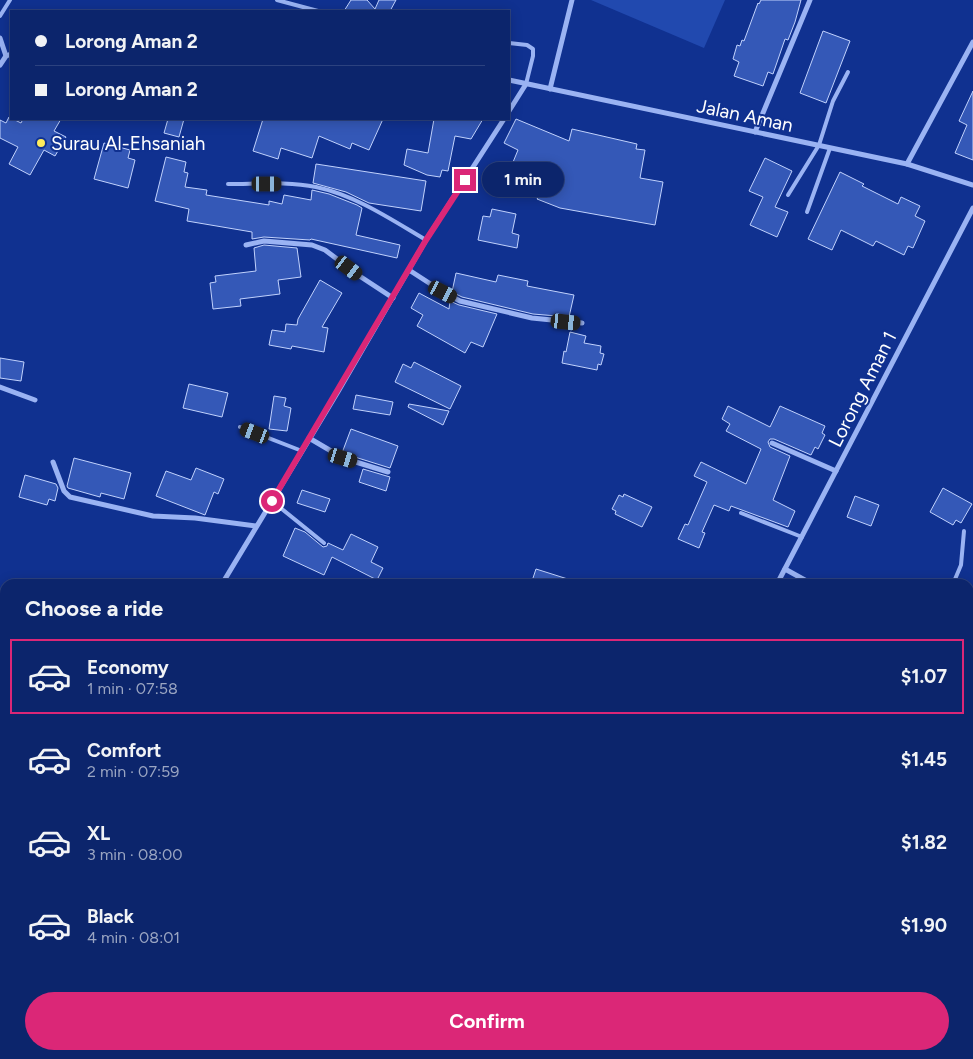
<!DOCTYPE html>
<html lang="en">
<head>
<meta charset="utf-8">
<style>
	:root { --surface:#0c256c; --page:#1a3174; --text:#f1f3f6; --muted:#9aa5c2; --line:#2c427f; --accent:#db2777 }
	body { margin:0; font-family:Figtree,sans-serif; background:var(--page); color:var(--text); height:100vh; display:flex; flex-direction:column; font-size:19px; white-space:nowrap }
	* { box-sizing:border-box; margin:0 }
	p { font-size:16px; color:var(--muted) }
	.icon { flex:none; width:28px; height:28px; fill:none; stroke:currentColor; stroke-width:2; stroke-linecap:round; stroke-linejoin:round }
	.map { position:relative; flex:1; overflow:hidden }
	.side { position:absolute; left:0px; top:579px; width:974px; height:481px; display:flex; flex-direction:column; background:var(--surface); border-radius:15px 15px 0 0; box-shadow:0 2px 12px #0003,0 0 0 1px var(--line) }
	.side>* { flex:none }
	.top-card { position:absolute; left:10px; top:10px; width:500px; height:110px; border-radius:0px; box-shadow:0 2px 12px #0003,0 0 0 1px var(--line); display:grid; align-content:center; height:110px; padding:0 25px; background:var(--surface) }
	.end { position:absolute; width:22px; height:22px; margin:-11px; border:6px solid #db2777; background:#fff; box-shadow:0 0 0 2px #fff }
	.from { border-radius:50% }
	.bubble { position:absolute; height:35px; border-radius:18px; background:var(--surface); box-shadow:0 2px 12px #0003,0 0 0 1px var(--line); font-size:16px; font-weight:700; line-height:35px; text-align:center }
	.car { position:absolute; width:15px; height:30px; margin:-15px -8px; border-radius:6px; box-shadow:0 0 4px 1px #0007; background:linear-gradient(#222 24%,#8ab4d8 0 40%,#222 0 76%,#8ab4d8 0 86%,#222 0) }
	.top-card b { display:flex; align-items:center; gap:18px; height:48px; font-size:19px }
	.top-card b+b { border-top:1px solid var(--line) }
	.top-card i { width:12px; height:12px; background:var(--text) }
	ul { padding:0; list-style:none }
	li { display:flex; align-items:center; gap:15px; height:75px; margin:0 10px 8px; padding:0 15px; border:2px solid transparent; border-radius:0px }
	li div { flex:1 }
	li b { display:block; font-size:19px }
	li em { font-style:normal; font-weight:700 }
	li.on { border-color:var(--accent) }
	li>.icon { width:45px; height:45px; stroke-width:1.5 }
	h2 { padding:0 25px; font-size:22px; line-height:60px }
	.button { display:flex; gap:10px; margin-top:auto; padding:10px 25px }
	.button a { flex:1; height:58px; border-radius:30px; background:var(--accent); color:#fff; font-size:20px; font-weight:700; line-height:58px; text-align:center }
	.map>svg:first-child { display:block }
	.green { fill:#2149af }
	.building { fill:#3458b7; stroke:#c1d2fd }
	.lines { fill:none; stroke-linecap:round; stroke-linejoin:round }
	.service { stroke:#9ab3f3; stroke-width:4 }
	.minor { stroke:#9ab3f3; stroke-width:5 }
	.route { stroke:#db2777; stroke-width:6 }
	.poi-dot { fill:#ffec5c; stroke:#103190; stroke-width:2 }
	.labels { text-anchor:middle; stroke-width:4; stroke-linejoin:round; paint-order:stroke }
	.street-label { font-size:19px; fill:#fff; stroke:#103190 }
	.poi-label { font-size:19px; fill:#fff; stroke:#103190; text-anchor:start }
</style>
</head>
<body>
<div class="map">
<svg width="973" height="1059" viewBox="0 0 973 1059">
	<rect width="100%" height="100%" fill="#103190"/>
	<path class="green" d="M591,0H725L704,48Z"/>
	<g class="building">
		<path d="M351,0H367L375,9L379,0H396L390,11H344Z"/>
		<path d="M761,0H801L795,22L788,40L785,39L773,74L768,72L763,86L734,76L739,62L733,59L737,45L740,46L742,40L744,41L758,3L759,4Z"/>
		<path d="M823,31L850,41L826,103L800,93Z"/>
		<path d="M973,91V160L955,153L967,125L959,121Z"/>
		<path d="M9,117L21,123L23,119H61L54,131L66,137L55,156L44,150L30,175L9,164L18,147L0,138V120L6,123Z"/>
		<path d="M168,119H184L179,137L164,133Z"/>
		<path d="M263,119H383L369,150L352,143L350,149L319,136L312,158L281,148L278,159L253,151Z"/>
		<path d="M434,119H483L471,139L455,136L448,171L442,170L440,177L427,175L404,165L407,149L428,153Z"/>
		<path d="M516,119L569,141L572,129L637,144L636,149L645,150L640,178L663,182L655,225L560,208L537,199L539,196L511,185L517,169L511,167L518,150L504,143Z"/>
		<path d="M104,143L130,150L128,158L135,160L128,188L94,179Z"/>
		<path d="M166,157L186,162L184,172L188,173L185,187L207,190L206,195L269,205V201L282,204L284,195L311,200L312,190L329,194L357,205L362,208L356,235L400,245L397,258L311,239L310,240L264,237L252,239V232L187,221L189,209L155,201Z"/>
		<path d="M765,158L792,171L775,207L788,212L777,237L750,225L763,197L749,191Z"/>
		<path d="M316,164L426,181L421,211L369,203L346,192L313,183Z"/>
		<path d="M840,172L864,184L862,186L898,204L901,197L920,206L915,216L925,221L913,248L908,246L904,255L876,241L873,246L841,230L832,250L808,239Z"/>
		<path d="M492,209L516,214L512,233L519,235L517,248L478,240L483,216L490,217Z"/>
		<path d="M264,245L297,248L301,277L278,280L280,294L240,299L241,306L213,309L210,283L216,282L215,276L256,271L254,248Z"/>
		<path d="M456,273L496,282L498,275L528,281L527,286L574,295L569,317L533,314L462,297L452,292Z"/>
		<path d="M320,280L342,293L322,327L328,328L324,352L292,346L291,349L269,345L272,330L285,332L286,324L297,325L298,319Z"/>
		<path d="M419,293L449,309L450,301L459,305L497,314L483,347L471,342L465,353L417,326L423,315L411,308Z"/>
		<path d="M570,332L586,336L584,343L601,346L600,353L604,354L601,365L598,364L597,370L562,363L564,351L566,352Z"/>
		<path d="M0,358L24,362L21,381L0,378Z"/>
		<path d="M414,362L461,386L450,409L395,382L403,364L411,368Z"/>
		<path d="M189,384L228,393L222,417L183,408Z"/>
		<path d="M356,395L393,402L390,415L353,409Z"/>
		<path d="M274,396L286,398L284,406L291,408L287,431L269,429Z"/>
		<path d="M409,404L449,411L443,425L408,407Z"/>
		<path d="M728,406L770,427L780,406L825,426L822,433L825,435L818,449L815,447L811,455L774,439H770L768,442L770,447L790,456L773,500L795,511L788,527L731,506L729,511L714,505L702,532L705,533L699,548L678,539L685,524L688,525L707,482L694,476L701,462L746,484L761,449L726,431L730,424L722,419Z"/>
		<path d="M351,429L398,446L390,468L342,453Z"/>
		<path d="M74,458L131,473L124,499L101,493L100,497L68,488L67,486Z"/>
		<path d="M196,468L224,479L218,494L214,492L205,515L156,496L166,471L191,480Z"/>
		<path d="M363,469L390,477L386,491L359,482Z"/>
		<path d="M25,475L56,484L58,488L55,501L49,499L47,505L19,497Z"/>
		<path d="M943,488L972,504L961,523L956,520L953,525L930,512Z"/>
		<path d="M302,490L330,499L325,512L297,503Z"/>
		<path d="M624,494L652,507L642,527L615,514L616,511L612,509L619,495L623,497Z"/>
		<path d="M855,496L879,505L871,526L847,517Z"/>
		<path d="M295,528L305,532L323,547L327,546L328,543L343,550L351,534L378,547L371,562L383,568L377,580L332,557L324,575L283,556Z"/>
		<path d="M536,569L574,581L573,584H531Z"/>
	</g>
	<g class="lines">
		<g class="service">
			<path d="M277,0L318,11"/>
			<path d="M0,16L10,0"/>
			<path d="M509,43L527,45L533,49V56L526,84"/>
			<path d="M228,184C256,184 288,181 316,187C355,195 392,220 426,240"/>
			<path d="M788,195L819,145L833,101L848,72"/>
			<path d="M807,212L830,148"/>
			<path d="M240,427L302,451"/>
			<path d="M272,501L324,543"/>
			<path d="M741,513L802,537"/>
			<path d="M953,584L961,565L964,531"/>
			<path d="M801,1059L803,1055"/>
			<path d="M860,1059L861,1055"/>
			<path d="M936,1059L937,1055"/>
		</g>
		<g class="minor">
			<path d="M0,38L6,56"/>
			<path d="M0,65L6,56L11,54"/>
			<path d="M509,80L907,164L973,185"/>
			<path d="M550,89L572,0"/>
			<path d="M509,111L526,84"/>
			<path d="M755,132L810,0"/>
			<path d="M907,164L973,42"/>
			<path d="M246,245L264,241L312,245L325,250L361,277L393,298"/>
			<path d="M409,270L443,292L460,301L532,318L582,323"/>
			<path d="M0,387L35,400"/>
			<path d="M309,438L343,458L388,472"/>
			<path d="M772,443L836,471"/>
			<path d="M53,462L64,491L70,497L153,516L195,518L256,526"/>
			<path d="M785,569L812,584"/>
			<path d="M222,584L339,390L426,240L504,119"/>
			<path d="M777,584L973,208"/>
			<path d="M969,669L973,672"/>
			<path d="M0,745L5,746"/>
			<path d="M0,788L5,791"/>
			<path d="M0,882L5,881"/>
			<path d="M0,954L5,945"/>
			<path d="M0,1040L5,1033"/>
			<path d="M610,1055L620,1059"/>
			<path d="M723,1055L732,1059"/>
			<path d="M134,1059L135,1057"/>
			<path d="M507,1059L509,1055"/>
		</g>
	</g>
	<g class="lines">
		<path class="route" d="M272,501L426,240L465,180"/>
	</g>
	<circle class="poi-dot" cx="41" cy="143" r="5"/>
	<g class="labels">
		<g class="street-label">
			<text transform="translate(745 115) rotate(12)" y="7">Jalan Aman</text>
			<text transform="translate(862 389) rotate(-63)" y="7">Lorong Aman 1</text>
		</g>
		<g class="poi-label">
			<text x="51" y="150">Surau Al-Ehsaniah</text>
		</g>
	</g>
</svg>
<i class="end from" style="left:272px;top:501px"></i>
<i class="end" style="left:465px;top:180px"></i>
<div class="bubble" style="left:482px;top:162px;width:82px">1 min</div>
<i class="car" style="left:267px;top:184px;rotate:90deg"></i>
<i class="car" style="left:349px;top:268px;rotate:127deg"></i>
<i class="car" style="left:443px;top:292px;rotate:117deg"></i>
<i class="car" style="left:566px;top:322px;rotate:96deg"></i>
<i class="car" style="left:255px;top:433px;rotate:291deg"></i>
<i class="car" style="left:343px;top:458px;rotate:107deg"></i>
<div class="top-card">
<b><i class="from"></i>Lorong Aman 2</b>
<b><i></i>Lorong Aman 2</b>
</div>
<section class="side">
<h2>Choose a ride</h2>
<ul>
<li class="on"><svg class="icon" aria-label="car" viewBox="0 0 24 24"><path d="M5 17H2v-5l4-1 3-4h7l3 4 3 1v5h-3M9 17h6M6 11h13"/><circle cx="7" cy="17" r="2"/><circle cx="17" cy="17" r="2"/></svg><div><b>Economy</b><p>1 min · 07:58</p></div><em>$1.07</em></li>
<li><svg class="icon" aria-label="car" viewBox="0 0 24 24"><path d="M5 17H2v-5l4-1 3-4h7l3 4 3 1v5h-3M9 17h6M6 11h13"/><circle cx="7" cy="17" r="2"/><circle cx="17" cy="17" r="2"/></svg><div><b>Comfort</b><p>2 min · 07:59</p></div><em>$1.45</em></li>
<li><svg class="icon" aria-label="car" viewBox="0 0 24 24"><path d="M5 17H2v-5l4-1 3-4h7l3 4 3 1v5h-3M9 17h6M6 11h13"/><circle cx="7" cy="17" r="2"/><circle cx="17" cy="17" r="2"/></svg><div><b>XL</b><p>3 min · 08:00</p></div><em>$1.82</em></li>
<li><svg class="icon" aria-label="car" viewBox="0 0 24 24"><path d="M5 17H2v-5l4-1 3-4h7l3 4 3 1v5h-3M9 17h6M6 11h13"/><circle cx="7" cy="17" r="2"/><circle cx="17" cy="17" r="2"/></svg><div><b>Black</b><p>4 min · 08:01</p></div><em>$1.90</em></li>
</ul>
<div class="button"><a>Confirm</a></div>
</section>
</div>
</body>
</html>
